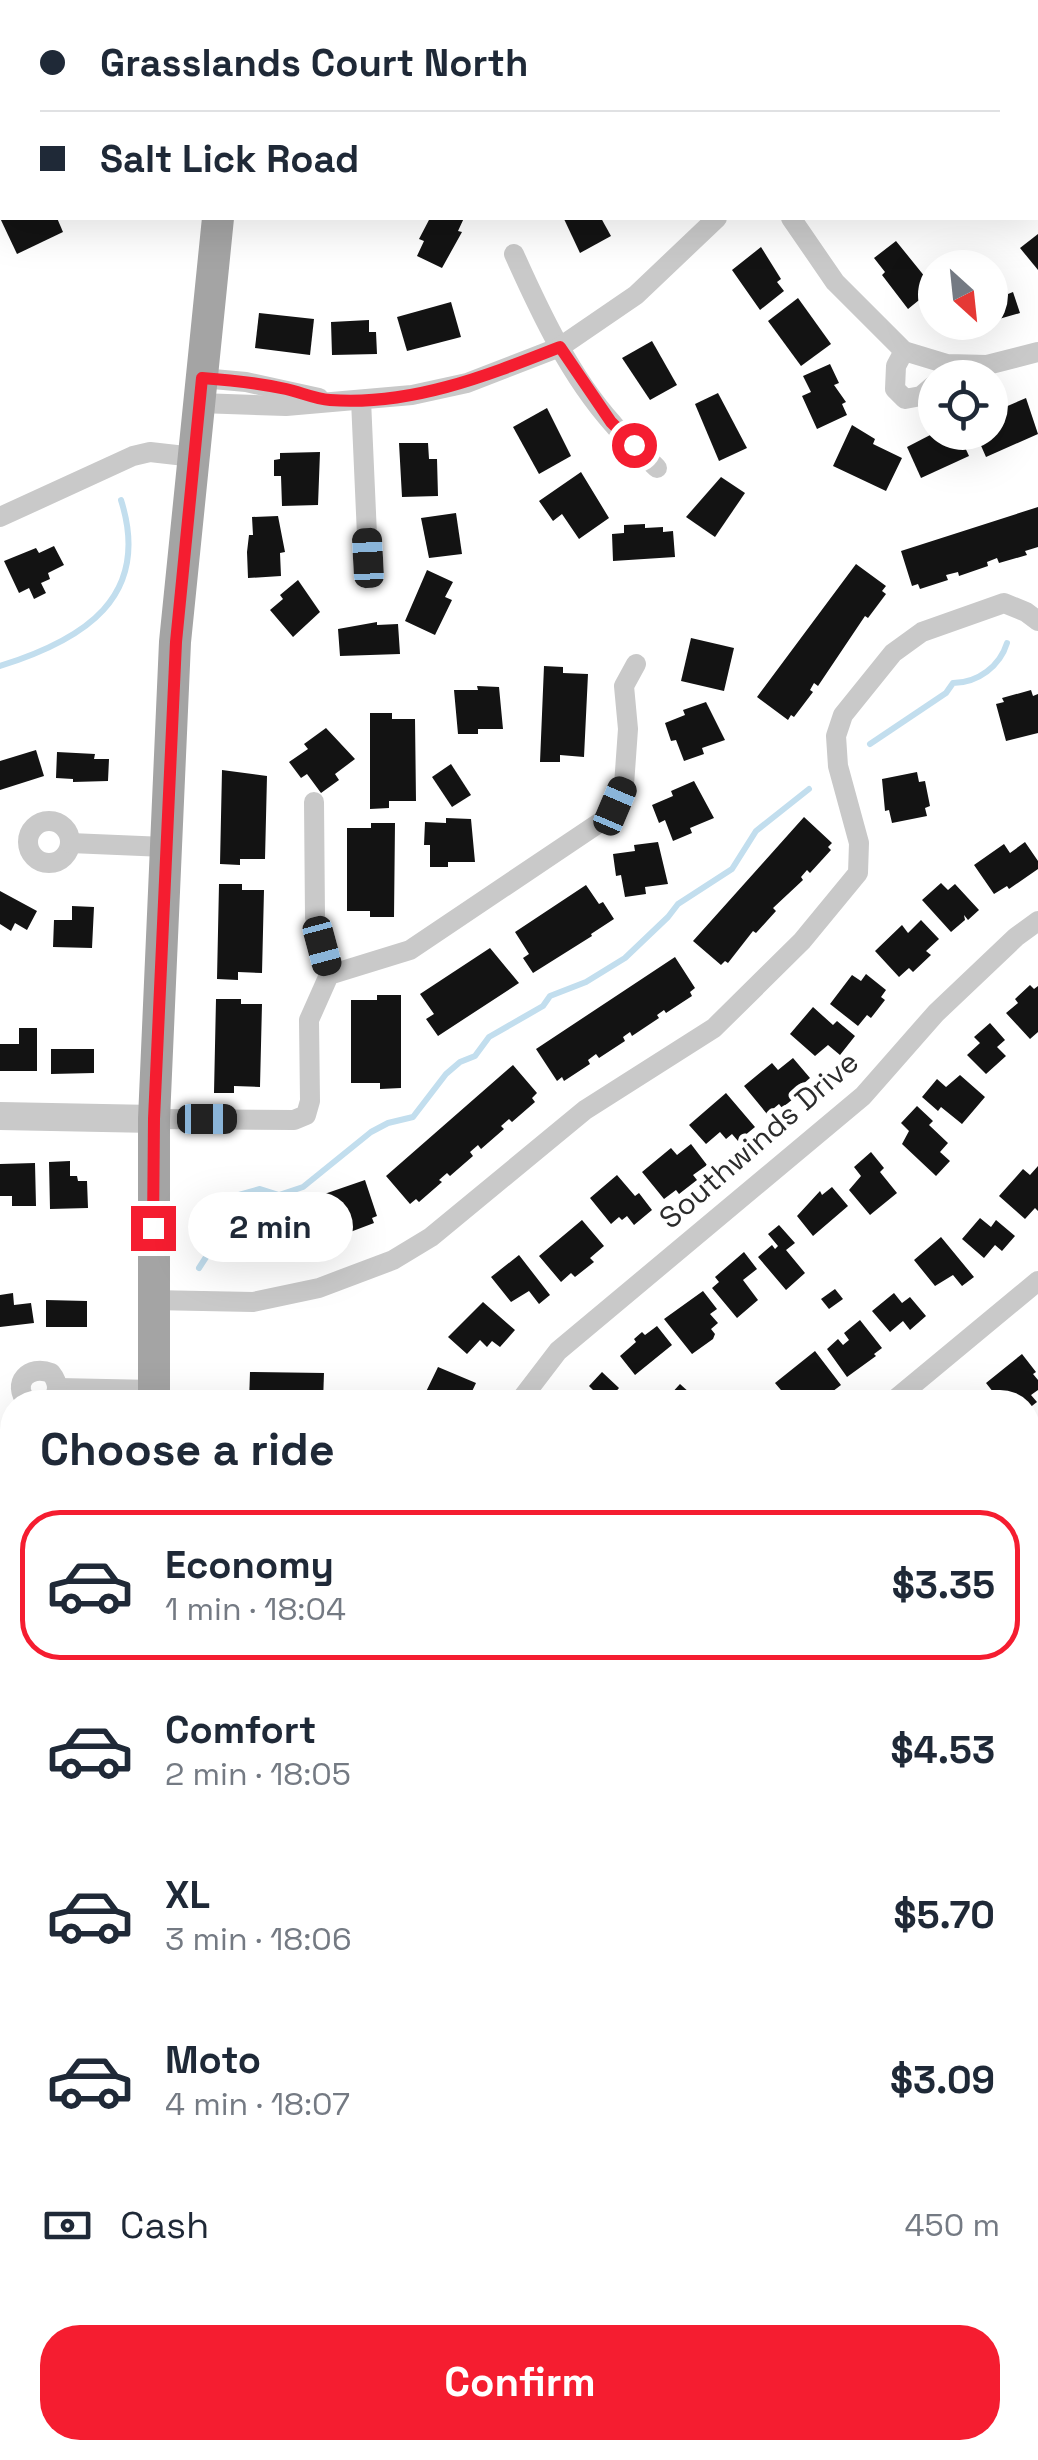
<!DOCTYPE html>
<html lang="en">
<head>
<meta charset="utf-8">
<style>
	:root { --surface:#fff; --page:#f2f2f3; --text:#1f2937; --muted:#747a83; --line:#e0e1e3; --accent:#f51d30 }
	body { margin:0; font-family:"Space Grotesk",sans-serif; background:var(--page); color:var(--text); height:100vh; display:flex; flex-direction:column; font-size:38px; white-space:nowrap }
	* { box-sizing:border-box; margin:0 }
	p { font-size:32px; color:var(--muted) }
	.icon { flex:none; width:55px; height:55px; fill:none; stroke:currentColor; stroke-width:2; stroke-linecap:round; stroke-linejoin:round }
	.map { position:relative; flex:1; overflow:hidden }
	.side { position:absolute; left:0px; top:1390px; width:1040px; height:1070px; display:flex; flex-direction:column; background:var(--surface); border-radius:40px 40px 0 0; box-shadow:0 10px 40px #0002 }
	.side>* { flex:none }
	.guide { position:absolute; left:0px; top:0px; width:1040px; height:220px; box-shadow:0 10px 40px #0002; display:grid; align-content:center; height:220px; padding:0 40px; background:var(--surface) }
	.needle { width:65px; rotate:153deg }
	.buttons { position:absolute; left:918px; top:250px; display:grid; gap:20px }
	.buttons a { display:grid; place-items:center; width:90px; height:90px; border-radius:50%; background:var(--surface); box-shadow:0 10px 40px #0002; font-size:50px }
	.end { position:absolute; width:45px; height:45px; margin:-22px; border:12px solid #f51d30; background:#fff; box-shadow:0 0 0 5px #fff }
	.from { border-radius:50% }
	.bubble { position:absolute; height:70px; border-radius:35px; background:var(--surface); box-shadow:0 10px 40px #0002; font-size:32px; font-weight:700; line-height:70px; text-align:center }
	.car { position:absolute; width:30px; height:60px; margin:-30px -15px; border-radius:12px; box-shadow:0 0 8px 2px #0007; background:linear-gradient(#222 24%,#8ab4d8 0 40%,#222 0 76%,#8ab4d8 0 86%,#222 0) }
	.guide b { display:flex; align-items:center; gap:35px; height:95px; font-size:38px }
	.guide b+b { border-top:2px solid var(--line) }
	.guide i { width:25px; height:25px; background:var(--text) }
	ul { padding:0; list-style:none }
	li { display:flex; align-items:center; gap:30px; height:150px; margin:0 20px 15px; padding:0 20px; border:5px solid transparent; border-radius:40px }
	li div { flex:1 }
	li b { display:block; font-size:38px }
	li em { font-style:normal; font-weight:700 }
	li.on { border-color:var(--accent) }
	li>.icon { width:90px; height:90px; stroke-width:1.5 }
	h2 { padding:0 40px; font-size:45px; line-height:120px }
	.pay { display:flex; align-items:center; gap:25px; height:110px; padding:0 40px; font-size:38px }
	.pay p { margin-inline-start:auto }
	.cta { display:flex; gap:20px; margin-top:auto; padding:20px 40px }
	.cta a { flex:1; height:115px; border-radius:40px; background:var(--accent); color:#fff; font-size:40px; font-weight:700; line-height:115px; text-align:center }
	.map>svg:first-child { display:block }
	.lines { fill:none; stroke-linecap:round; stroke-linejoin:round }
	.stream { stroke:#c2deee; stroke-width:6 }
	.building { fill:#131313 }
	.minor { stroke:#c9c9c9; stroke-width:20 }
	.tertiary { stroke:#c9c9c9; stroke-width:28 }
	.primary { stroke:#a4a4a4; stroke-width:32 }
	.route { stroke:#f51d30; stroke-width:12 }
	.labels { text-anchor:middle; stroke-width:10; stroke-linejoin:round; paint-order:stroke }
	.street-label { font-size:30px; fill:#2c2c2c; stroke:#fff }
</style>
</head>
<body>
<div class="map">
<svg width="1038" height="2460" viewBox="0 0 1038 2460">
	<rect width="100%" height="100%" fill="#fff"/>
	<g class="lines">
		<g class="stream">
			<path d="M0,666C83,640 152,598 121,500"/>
			<path d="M870,744L946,693L953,683C978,683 1000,666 1007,643"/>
			<path d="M199,1268L210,1251L223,1213L239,1195L260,1189L279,1195L303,1187L371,1132L388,1123L413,1117L446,1074L460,1062L475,1056L489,1037L543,1006L550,996L586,982L625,958L668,917L678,904L732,869L756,831L809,789"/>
			<path d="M0,1566L12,1565"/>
		</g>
	</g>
	<g class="building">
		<path d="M0,218H57L63,232L17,254Z"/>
		<path d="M430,218H464L458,231L462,232L442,268L417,256L424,241L419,239Z"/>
		<path d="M601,218L611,236L580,253L564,219Z"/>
		<path d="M1038,234V270L1020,248Z"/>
		<path d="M896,241L934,288L908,309L882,275L885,272L874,258Z"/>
		<path d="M761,247L781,279L777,282L784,291L760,310L732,270Z"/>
		<path d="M1004,282L1008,294L1013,292L1020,313L992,321L990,286Z"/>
		<path d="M798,298L831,344L801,366L768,321Z"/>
		<path d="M451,302L461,337L407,351L397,317Z"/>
		<path d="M259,313L314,319L310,355L255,348Z"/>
		<path d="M369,320V332H376L377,354L332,355L331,322Z"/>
		<path d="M652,341L677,385L650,400L622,358Z"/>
		<path d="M830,364L839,383L834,385L846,402L842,404L847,415L817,429L802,396L811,392L803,376Z"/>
		<path d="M718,393L747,448L719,461L695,404Z"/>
		<path d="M1026,398L1038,434L986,457L975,432H990V409L994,407L996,411Z"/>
		<path d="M547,408L571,456L539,474L513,427Z"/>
		<path d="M852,425L875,439L873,444L902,458L886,491L833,466Z"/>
		<path d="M936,432H958L969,456L921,478L907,447Z"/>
		<path d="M399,443H428L429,459H437L438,496L402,497Z"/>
		<path d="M320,452L318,505L282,506L281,476H274V460L280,459V453Z"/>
		<path d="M581,472L609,518L579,539L562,514L553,521L539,501Z"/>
		<path d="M721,477L745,493L715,537L686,517Z"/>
		<path d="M1038,507V547L1025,551L1027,555L999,563L997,558L987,562L988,566L959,576L958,572L946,575L948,580L920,589L918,584L912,586L901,551Z"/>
		<path d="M456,513L462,554L429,558L421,518Z"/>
		<path d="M278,516L285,552L280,553L281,576L248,578L247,552L249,535H253L252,517Z"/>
		<path d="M645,524V528L663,527V532L673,531L675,557L613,561L612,534L624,533V525Z"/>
		<path d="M54,546L64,565L48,573L50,579L41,583L46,593L34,599L29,588L19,593L4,561L36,548L39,553Z"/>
		<path d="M856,564L886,586L882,591L886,594L868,618L865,616L818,686L814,683L810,690L813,692L794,717L791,715L788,720L757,697Z"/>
		<path d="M427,570L453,582L445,597L452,600L435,635L405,621Z"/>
		<path d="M298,580L320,612L293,637L270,610L283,599L280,595Z"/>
		<path d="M377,622V625L398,624L400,654L340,656L338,629Z"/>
		<path d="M691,638L734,648L724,691L681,681Z"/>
		<path d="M544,666L563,667V673L588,674L584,757L560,755V762H540Z"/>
		<path d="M477,686L499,687L503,729H478V734H458L454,690H478Z"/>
		<path d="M1031,690L1033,696L1038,694V733L1006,741L996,704L1004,702L1002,698Z"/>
		<path d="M706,702L725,740L702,748L704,754L684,761L676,740L671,741L665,723L685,715L683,710Z"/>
		<path d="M370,713H392V719H415L416,801H389V808L370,809Z"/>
		<path d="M326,728L355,759L335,774L339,780L321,793L307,774L301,778L289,762L308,749L304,744Z"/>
		<path d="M36,750L44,776L0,790V761Z"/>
		<path d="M57,752L95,754L94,759H109L108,781L73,782V779L56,778Z"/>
		<path d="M451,764L471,795L452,807L432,777Z"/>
		<path d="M222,770L267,776L265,859H240V865L220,864Z"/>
		<path d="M917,772L919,782L925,781L930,806L925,808L927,816L892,823L889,810L885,811L882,779Z"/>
		<path d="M694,781L714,818L690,828L692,833L673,841L665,820L659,823L652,805L673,796L671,791Z"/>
		<path d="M804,817L832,843L828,847L831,850L810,873L807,870L801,877L803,880L773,908L776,911L756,933L753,931L728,963L725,961L721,965L693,941Z"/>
		<path d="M446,818L471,819L475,862H448V867H430V845H424L425,822L446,823Z"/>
		<path d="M371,823H395L394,917H370V911H347V828H371Z"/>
		<path d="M658,842L668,884L645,887L646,894L625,897L621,875L616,876L613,854L635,851L634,845Z"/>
		<path d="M1025,842L1038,861V869L1009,889L1007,886L994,894L974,865L1004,844L1010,853Z"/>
		<path d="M941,883L948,890L955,884L979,910L968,920L964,915L965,920L951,932L922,900Z"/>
		<path d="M219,884H242V890H264L262,973L238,972V980L217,979Z"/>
		<path d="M586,885L599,904L603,902L614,919L591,934L592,936L533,973L523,958L529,954L515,932Z"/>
		<path d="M0,891L37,911L27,930L15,923L11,931L0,924Z"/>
		<path d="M72,906L94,907L92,948L53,947L54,920H72Z"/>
		<path d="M921,920L939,939L926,951L931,955L913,972L909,968L899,977L875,951L902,925L908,933Z"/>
		<path d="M490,948L519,983L438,1036L426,1019L434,1014L420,994Z"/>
		<path d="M675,957L695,988L690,992L692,996L666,1013L664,1010L657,1015L659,1018L632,1036L630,1032L623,1037L625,1041L599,1058L596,1054L588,1060L590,1064L564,1081L562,1077L557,1081L536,1049Z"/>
		<path d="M866,974L886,990L881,997L885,1000L871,1018L867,1015L858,1026L830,1004L852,975L861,981Z"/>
		<path d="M1030,985L1034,989L1038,986V1032L1030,1039L1006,1013L1018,1003L1015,999Z"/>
		<path d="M377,995H401V1088L380,1089V1083H351V1000H377Z"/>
		<path d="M216,999H241V1004H262L260,1087L234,1086V1093H214Z"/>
		<path d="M813,1007L833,1025L837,1021L855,1036L840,1055L828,1045L815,1056L790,1034Z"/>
		<path d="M990,1023L1005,1040L997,1047L1006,1056L986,1074L967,1055L980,1043L974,1037Z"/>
		<path d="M19,1028H37V1071H0V1044H19Z"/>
		<path d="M51,1049H94V1073L51,1074Z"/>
		<path d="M793,1058L810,1078L796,1090L799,1094L782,1108L779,1104L767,1114L744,1086L772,1063L778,1070Z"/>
		<path d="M513,1065L537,1093L532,1098L535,1102L512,1122L509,1119L501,1126L504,1129L481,1149L478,1145L470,1152L473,1156L450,1176L447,1173L439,1180L442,1182L419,1202L416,1199L410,1204L386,1176Z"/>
		<path d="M960,1075L985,1097L962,1124L941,1107L938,1111L922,1097L937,1079L946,1087Z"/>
		<path d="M726,1093L755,1127L738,1141L732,1134L726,1139L720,1132L706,1144L689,1125Z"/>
		<path d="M917,1106L933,1121L929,1125L948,1143L940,1152L950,1161L936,1176L902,1144L909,1131L901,1123Z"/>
		<path d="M691,1144L707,1165L693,1175L697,1180L679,1194L676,1190L664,1199L642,1172L671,1148L677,1155Z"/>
		<path d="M871,1152L884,1168L880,1172L897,1193L870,1215L849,1190L861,1176L854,1167Z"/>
		<path d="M70,1161V1176H77L78,1181H87L88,1208L50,1209L49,1162Z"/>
		<path d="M35,1163L36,1206H12V1196H0V1164Z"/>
		<path d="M1038,1166V1211L1035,1208L1025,1219L999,1196L1023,1169L1030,1175Z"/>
		<path d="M617,1175L635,1196L639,1193L652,1210L634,1225L627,1216L622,1220L619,1217L611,1224L590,1198Z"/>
		<path d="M365,1180L377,1216L372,1218L374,1223L345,1234L343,1228L333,1231L334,1237L306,1246L304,1242L295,1245L296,1251L267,1261L265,1255L259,1257L246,1221Z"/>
		<path d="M832,1187L848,1206L813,1236L797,1216L820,1191L822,1195Z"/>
		<path d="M980,1218L991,1227L996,1220L1015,1236L1002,1251L995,1245L984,1258L962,1239Z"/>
		<path d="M582,1220L604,1246L590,1258L594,1262L575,1277L571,1273L561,1282L539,1256Z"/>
		<path d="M779,1225L795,1243L786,1250L805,1273L786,1290L758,1257L772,1245L775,1249L778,1246L768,1234Z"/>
		<path d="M941,1237L974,1277L962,1286L953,1275L935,1286L914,1260Z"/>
		<path d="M744,1252L757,1269L743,1280L758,1300L737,1318L712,1288L719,1282L715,1277Z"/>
		<path d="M519,1255L550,1295L539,1304L529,1291L511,1302L491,1277Z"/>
		<path d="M835,1289L843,1299L829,1309L821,1299Z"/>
		<path d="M703,1291L717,1309L710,1314L718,1323L711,1329L715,1334L713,1339L692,1354L664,1319Z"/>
		<path d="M13,1293L14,1305L31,1303L34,1323L0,1327V1295Z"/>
		<path d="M894,1293L902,1303L910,1297L926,1316L910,1330L903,1321L890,1332L872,1311Z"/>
		<path d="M46,1300L87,1301V1327H46Z"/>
		<path d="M483,1302L515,1330L500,1347L492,1341L487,1347L480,1340L467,1354L448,1337Z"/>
		<path d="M860,1320L882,1348L874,1354L876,1356L847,1377L827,1349L838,1339L843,1345L849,1340L844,1333Z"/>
		<path d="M657,1326L672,1345L635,1375L620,1356L636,1342L634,1339L642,1332L645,1335Z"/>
		<path d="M815,1351L841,1385L824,1398L819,1392L813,1397L807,1390L791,1402L775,1383Z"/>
		<path d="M1022,1354L1036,1372L1033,1374L1038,1380V1390L1031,1395L1037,1402L1028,1409V1402H1001L986,1383Z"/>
		<path d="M438,1367L476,1383L467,1402L457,1399L455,1402H421Z"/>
		<path d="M250,1372L324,1373L323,1402H249Z"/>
		<path d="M602,1372L619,1388L613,1395L621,1402H586L595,1392L589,1386Z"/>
		<path d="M680,1384L691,1394L683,1402L670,1395Z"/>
		<path d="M0,1440L12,1447V1472L5,1467L0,1474Z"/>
		<path d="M1034,1492L1038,1497V1546L1034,1549L1028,1540V1497Z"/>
		<path d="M0,1649L12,1652L8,1667L12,1668V1697L0,1693Z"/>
		<path d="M1038,1663V1697L1028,1685V1672Z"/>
		<path d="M1038,1740V1769L1028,1772V1743Z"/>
		<path d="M12,1811V1832L5,1834L7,1842L0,1844V1814Z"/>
		<rect x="0" y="1934" width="12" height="21"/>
		<rect x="0" y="2048" width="12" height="21"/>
		<rect x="0" y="2139" width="12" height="19"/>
		<path d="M6,2171H12V2204H8V2208H0V2175H6Z"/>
		<rect x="321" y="2448" width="26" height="12"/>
		<path d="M811,2448H830L837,2460H796L794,2451Z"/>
		<path d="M925,2448H993L956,2460H942L939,2451L927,2454Z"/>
	</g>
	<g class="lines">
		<g class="minor">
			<path d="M633,0L635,2"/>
			<path d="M917,0L918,2"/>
			<path d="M791,218L835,282L904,351L947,364L987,365L1038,352"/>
			<path d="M514,254C540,312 570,376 613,424C626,440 643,454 657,468"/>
			<path d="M904,351L896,366L895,389L905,399L921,396L935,384"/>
			<path d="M202,378L246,382L319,398"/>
			<path d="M361,400L368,558"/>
			<path d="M199,403L286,406L412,395L467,383L560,347L636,295L717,218"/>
			<path d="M0,517L133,456L150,452L194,457"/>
			<path d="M314,802L315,917L329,975"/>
			<circle cx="49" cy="842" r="21"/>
			<path d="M70,843L165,847"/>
			<path d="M154,1119L294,1120L306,1115L310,1101L309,1020L329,975L410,950L602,821L615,807L624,785L628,729L624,686L636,664"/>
			<path d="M152,1300L253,1302L319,1288L393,1260L431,1237L585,1110L714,1028L802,941L858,873L859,843L838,766L836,736L843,715L893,653L922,632L1004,603L1026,612L1038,621"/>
			<path d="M58,1388L154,1390"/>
			<path d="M27,1402C11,1383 29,1364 51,1373C59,1383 59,1393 51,1402"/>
			<path d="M519,1402L558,1351L863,1096L936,1013L1016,937L1038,921"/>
			<path d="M892,1402L1038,1281"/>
			<path d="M1028,1620L1038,1611"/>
			<path d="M0,1751H12"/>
			<path d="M1028,1827L1038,1824"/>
			<path d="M0,1999H12"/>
			<path d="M1028,2071L1038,2077"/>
			<path d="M1028,2111L1038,2118"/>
			<path d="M1028,2213L1038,2192"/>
			<path d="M0,2245H12"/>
			<path d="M1028,2396L1038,2436"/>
			<path d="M739,2448L742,2460"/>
			<path d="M412,2460V2448"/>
			<path d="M547,2460L548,2448"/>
		</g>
		<path class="tertiary" d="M0,1116L154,1119"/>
		<g class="primary">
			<path d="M242,2V0"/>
			<path d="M154,1402V1119L175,642L218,218"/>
			<path d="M128,2460V2448"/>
		</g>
	</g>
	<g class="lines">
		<path class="route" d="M153,1228L154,1119L176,642L202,378C230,380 258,383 286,389C300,392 315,399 330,400C411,406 486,376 560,347L611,422L634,445"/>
	</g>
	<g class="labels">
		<g class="street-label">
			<text transform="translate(759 1140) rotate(-41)" y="10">Southwinds Drive</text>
		</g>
	</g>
</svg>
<div class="buttons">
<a><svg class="needle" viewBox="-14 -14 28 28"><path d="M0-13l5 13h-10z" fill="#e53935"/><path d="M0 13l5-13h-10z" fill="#747a83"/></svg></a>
<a><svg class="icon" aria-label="locate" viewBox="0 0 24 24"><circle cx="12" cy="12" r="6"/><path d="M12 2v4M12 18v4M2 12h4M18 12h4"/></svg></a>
</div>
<i class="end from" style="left:634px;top:445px"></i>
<i class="end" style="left:153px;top:1228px"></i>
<div class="bubble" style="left:188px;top:1192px;width:165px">2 min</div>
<i class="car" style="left:368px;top:558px;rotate:357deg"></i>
<i class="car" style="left:615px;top:806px;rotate:23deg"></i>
<i class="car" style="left:322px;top:946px;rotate:165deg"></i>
<i class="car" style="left:207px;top:1119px;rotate:90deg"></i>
<div class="guide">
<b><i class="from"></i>Grasslands Court North</b>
<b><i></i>Salt Lick Road</b>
</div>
<section class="side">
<h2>Choose a ride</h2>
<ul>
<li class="on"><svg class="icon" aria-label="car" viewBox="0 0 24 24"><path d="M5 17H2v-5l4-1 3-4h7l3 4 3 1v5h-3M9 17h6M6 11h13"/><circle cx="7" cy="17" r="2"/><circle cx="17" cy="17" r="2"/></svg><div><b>Economy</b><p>1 min · 18:04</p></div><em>$3.35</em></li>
<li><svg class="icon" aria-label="car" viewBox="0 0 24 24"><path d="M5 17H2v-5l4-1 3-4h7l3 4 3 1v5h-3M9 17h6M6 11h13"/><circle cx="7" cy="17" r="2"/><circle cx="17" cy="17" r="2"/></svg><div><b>Comfort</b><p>2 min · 18:05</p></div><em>$4.53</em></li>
<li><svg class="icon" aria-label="car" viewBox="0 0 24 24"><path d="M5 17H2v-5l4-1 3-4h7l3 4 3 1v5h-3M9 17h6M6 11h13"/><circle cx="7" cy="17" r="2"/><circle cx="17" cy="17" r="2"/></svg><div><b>XL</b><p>3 min · 18:06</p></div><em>$5.70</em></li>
<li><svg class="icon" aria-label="car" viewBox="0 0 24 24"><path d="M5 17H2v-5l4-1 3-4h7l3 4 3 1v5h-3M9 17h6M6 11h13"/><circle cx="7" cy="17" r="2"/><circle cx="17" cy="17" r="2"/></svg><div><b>Moto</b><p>4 min · 18:07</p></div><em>$3.09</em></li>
</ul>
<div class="pay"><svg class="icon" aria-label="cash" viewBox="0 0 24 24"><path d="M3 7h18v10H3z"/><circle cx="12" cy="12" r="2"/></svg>Cash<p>450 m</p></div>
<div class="cta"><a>Confirm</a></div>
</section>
</div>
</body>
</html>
